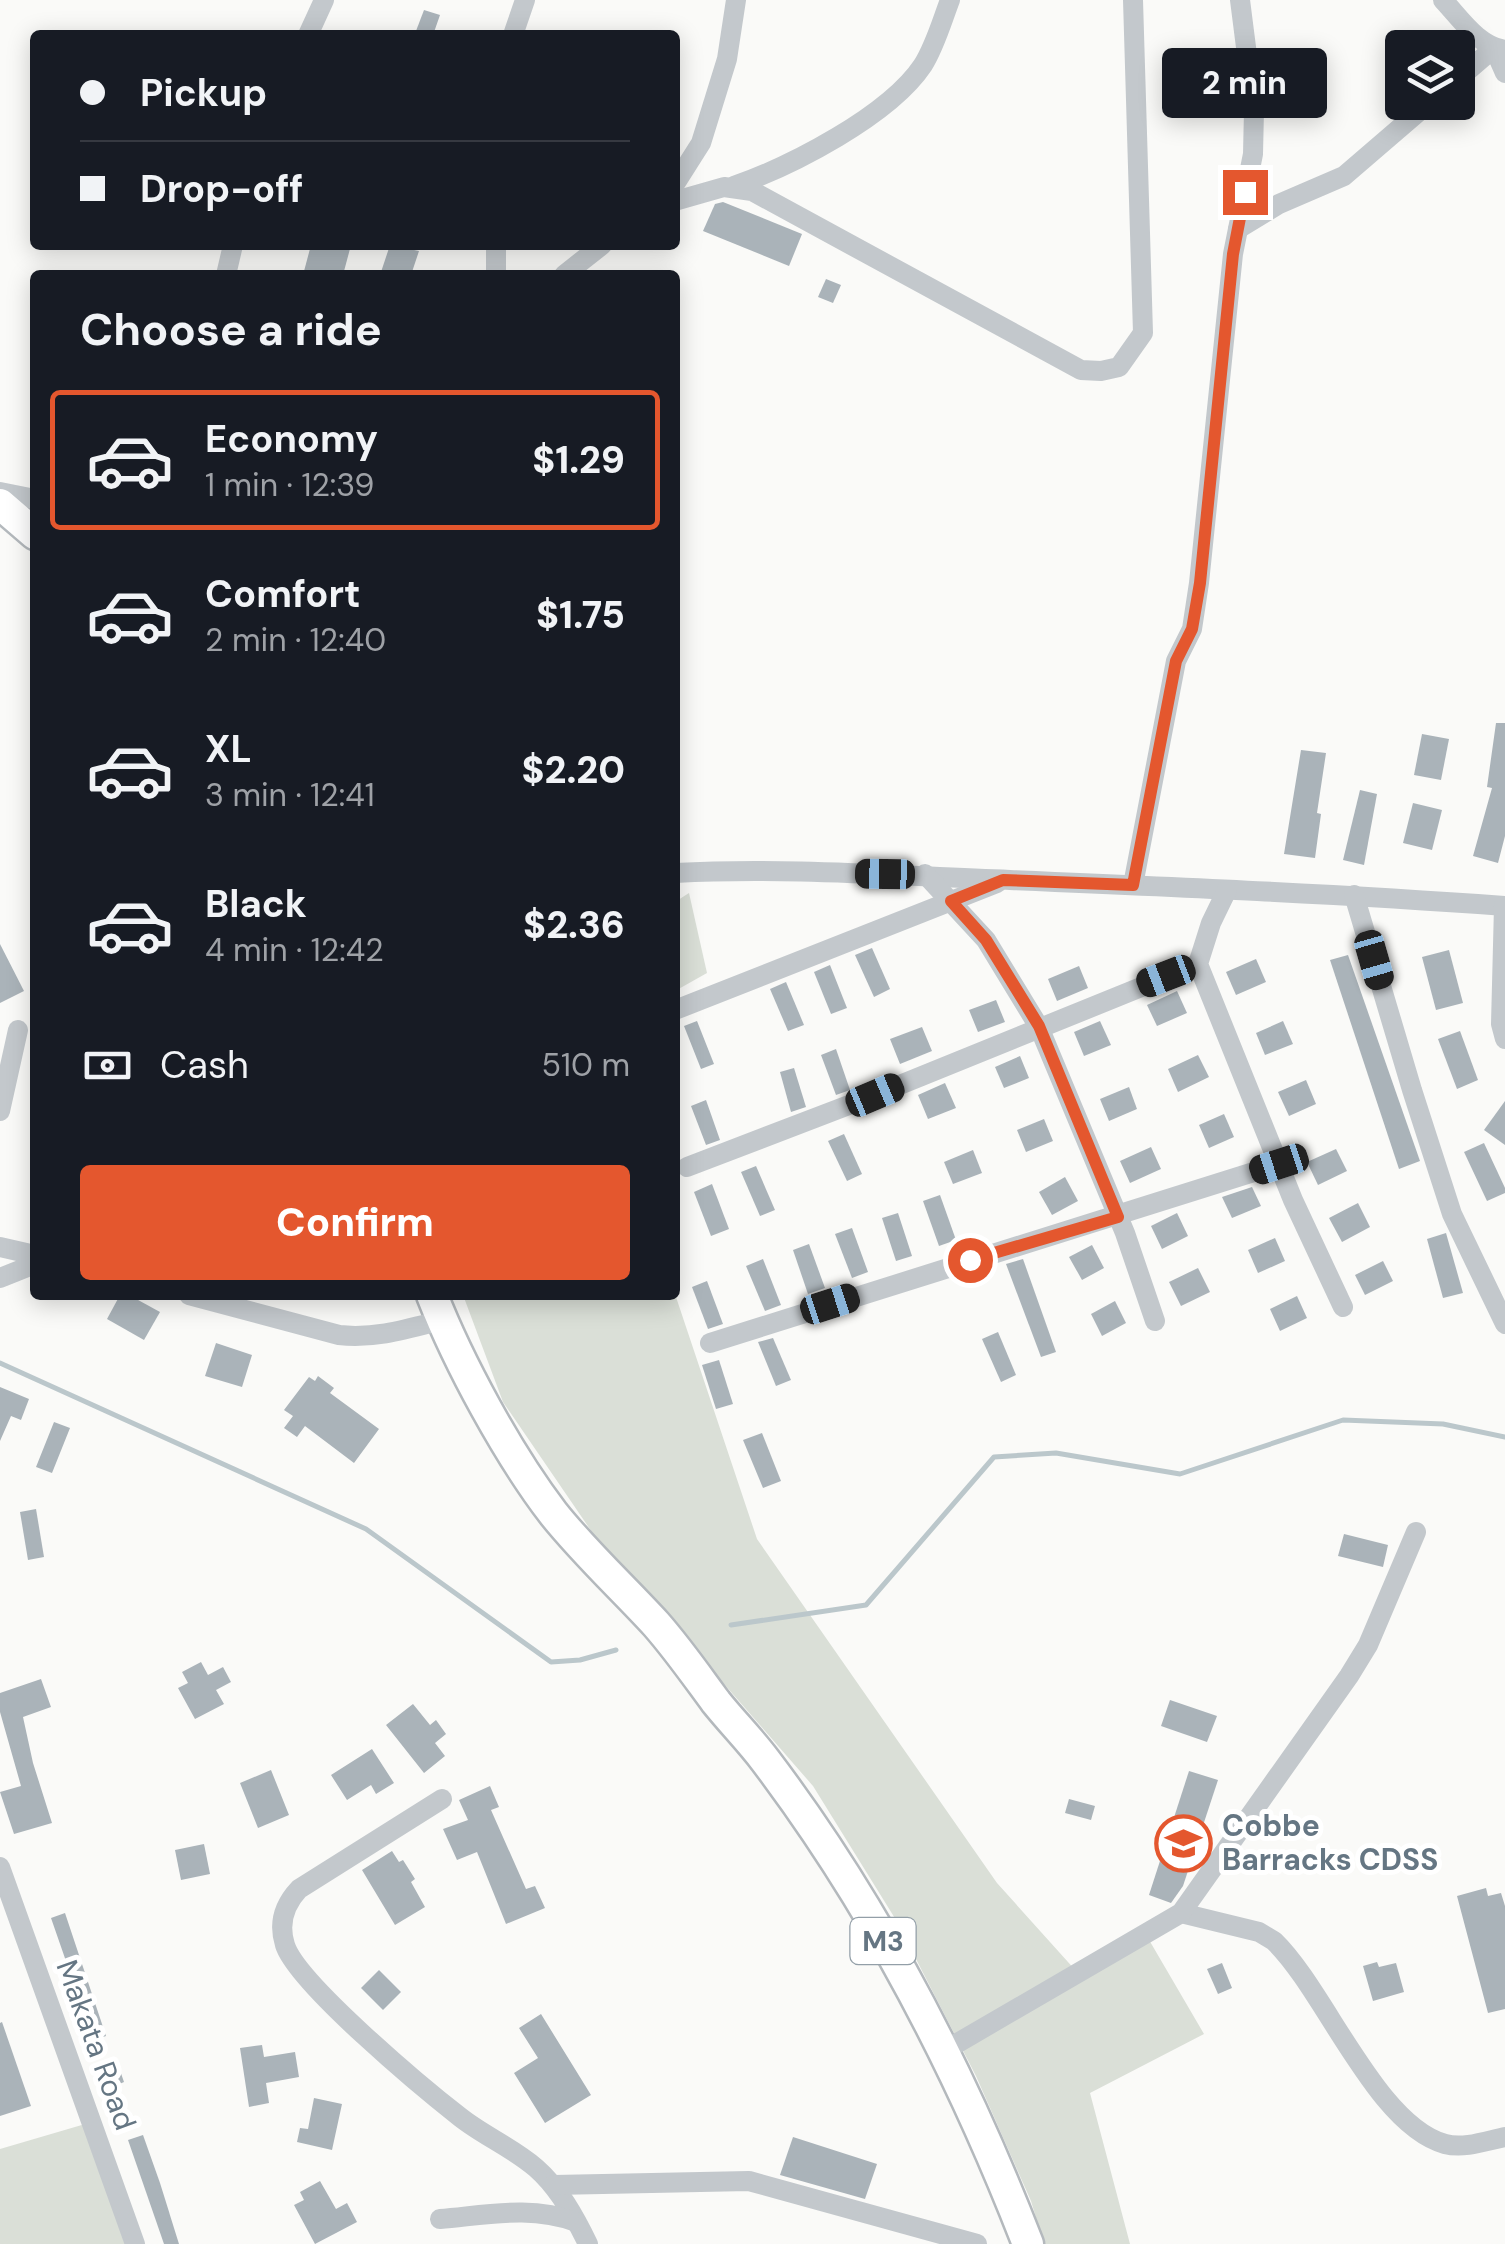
<!DOCTYPE html>
<html lang="en">
<head>
<meta charset="utf-8">
<style>
	:root { --surface:#171b24; --page:#242831; --text:#f1f3f6; --muted:#9ea1a6; --line:#363941; --accent:#e4572e }
	body { margin:0; font-family:"DM Sans",sans-serif; background:var(--page); color:var(--text); height:100vh; display:flex; flex-direction:column; font-size:38px; white-space:nowrap }
	* { box-sizing:border-box; margin:0 }
	p { font-size:32px; color:var(--muted) }
	.icon { flex:none; width:55px; height:55px; fill:none; stroke:currentColor; stroke-width:2; stroke-linecap:round; stroke-linejoin:round }
	.map { position:relative; flex:1; overflow:hidden }
	.drawer { position:absolute; left:30px; top:270px; width:650px; height:1030px; display:flex; flex-direction:column; background:var(--surface); border-radius:10px; box-shadow:0 5px 25px #0003 }
	.drawer>* { flex:none }
	.hud { position:absolute; left:30px; top:30px; width:650px; height:220px; border-radius:10px; box-shadow:0 5px 25px #0003; display:grid; align-content:center; height:220px; padding:0 50px; background:var(--surface) }
	.buttons { position:absolute; left:1385px; top:30px; display:grid; gap:20px }
	.buttons a { display:grid; place-items:center; width:90px; height:90px; border-radius:10px; background:var(--surface); box-shadow:0 5px 25px #0003; font-size:50px }
	.end { position:absolute; width:45px; height:45px; margin:-22px; border:12px solid #e4572e; background:#fff; box-shadow:0 0 0 5px #fff }
	.from { border-radius:50% }
	.bubble { position:absolute; height:70px; border-radius:10px; background:var(--surface); box-shadow:0 5px 25px #0003; font-size:32px; font-weight:800; line-height:70px; text-align:center }
	.car { position:absolute; width:30px; height:60px; margin:-30px -15px; border-radius:12px; box-shadow:0 0 8px 2px #0007; background:linear-gradient(#222 24%,#8ab4d8 0 40%,#222 0 76%,#8ab4d8 0 86%,#222 0) }
	.hud b { display:flex; align-items:center; gap:35px; height:95px; font-size:38px }
	.hud b+b { border-top:2px solid var(--line) }
	.hud i { width:25px; height:25px; background:var(--text) }
	ul { padding:0; list-style:none }
	li { display:flex; align-items:center; gap:30px; height:140px; margin:0 20px 15px; padding:0 30px; border:5px solid transparent; border-radius:10px }
	li div { flex:1 }
	li b { display:block; font-size:38px }
	li em { font-style:normal; font-weight:800 }
	li.current { border-color:var(--accent) }
	li>.icon { width:90px; height:90px; stroke-width:1.5 }
	h2 { padding:0 50px; font-size:45px; line-height:120px }
	.pay { display:flex; align-items:center; gap:25px; height:110px; padding:0 50px; font-size:38px }
	.pay p { margin-inline-start:auto }
	.action { display:flex; gap:20px; margin-top:auto; padding:20px 50px }
	.action a { flex:1; height:115px; border-radius:10px; background:var(--accent); color:#fff; font-size:40px; font-weight:800; line-height:115px; text-align:center }
	.map>svg:first-child { display:block }
	.garden { fill:#dadfd7 }
	.lines { fill:none; stroke-linecap:round; stroke-linejoin:round }
	.stream { stroke:#bbc7cb; stroke-width:5 }
	.building { fill:#aab3b9 }
	.highway-casing { stroke:#b4b9bd; stroke-width:35 }
	.minor { stroke:#c3c8cc; stroke-width:20 }
	.highway { stroke:#fff; stroke-width:30 }
	.route { stroke:#e4572e; stroke-width:12 }
	.labels { text-anchor:middle; stroke-width:10; stroke-linejoin:round; paint-order:stroke }
	.shield { fill:#fff; stroke:#939fa8; stroke-width:2.5 }
	.shield-label { font-size:28px; font-weight:bold; fill:#657683 }
	.poi-label { font-size:30px; font-weight:bold; fill:#657683; stroke:#fff; text-anchor:start }
	.street-label { font-size:30px; fill:#657683; stroke:#fff }
</style>
</head>
<body>
<div class="map">
<svg width="1505" height="2244" viewBox="0 0 1505 2244">
	<rect width="100%" height="100%" fill="#fafaf8"/>
	<g class="garden">
		<path d="M689,893L707,973L675,991V902Z"/>
		<path d="M675,1294L757,1539L997,1883L1077,1972L1145,1933L1204,2034L1090,2093L1130,2244H1044L1031,2201L976,2076L896,1920L813,1786L594,1535L503,1402L463,1295Z"/>
		<path d="M92,2122L135,2244H0V2149Z"/>
	</g>
	<g class="lines">
		<g class="stream">
			<path d="M0,1363L366,1529L551,1662L580,1660L616,1650"/>
			<path d="M731,1625L866,1605L994,1457L1056,1453L1180,1474L1343,1420L1443,1424L1505,1437"/>
		</g>
	</g>
	<g class="building">
		<path d="M424,10L440,15L433,35L416,31Z"/>
		<path d="M723,202L802,234L789,266L703,231L715,204Z"/>
		<path d="M311,245H351L343,275H303Z"/>
		<path d="M390,245L419,251L411,275H380Z"/>
		<path d="M826,279L841,285L833,303L818,297Z"/>
		<path d="M1496,723H1505V836L1498,863L1473,856L1492,788L1487,787Z"/>
		<path d="M1422,734L1449,739L1441,780L1414,775Z"/>
		<path d="M1301,750L1326,753L1317,813L1321,814L1315,858L1284,854Z"/>
		<path d="M1360,790L1377,794L1364,865L1343,860Z"/>
		<path d="M1413,803L1442,810L1432,850L1403,843Z"/>
		<path d="M0,944L24,991L0,1003Z"/>
		<path d="M872,948L890,989L874,997L855,955Z"/>
		<path d="M1449,950L1463,1003L1436,1010L1422,957Z"/>
		<path d="M1348,955L1420,1161L1399,1169L1330,960Z"/>
		<path d="M1256,959L1266,982L1236,995L1226,972Z"/>
		<path d="M830,965L847,1008L831,1014L814,972Z"/>
		<path d="M1079,966L1088,988L1057,1001L1048,979Z"/>
		<path d="M786,982L804,1025L788,1031L770,989Z"/>
		<path d="M1177,991L1187,1013L1157,1026L1147,1005Z"/>
		<path d="M996,1000L1005,1022L978,1032L969,1010Z"/>
		<path d="M697,1021L714,1064L701,1069L684,1026Z"/>
		<path d="M1100,1021L1111,1045L1084,1056L1074,1032Z"/>
		<path d="M1283,1021L1293,1044L1265,1055L1256,1033Z"/>
		<path d="M922,1027L932,1051L900,1064L890,1039Z"/>
		<path d="M1460,1031L1478,1080L1457,1089L1438,1039Z"/>
		<path d="M836,1049L850,1090L836,1095L821,1055Z"/>
		<path d="M1198,1055L1209,1077L1178,1092L1168,1069Z"/>
		<path d="M1020,1056L1029,1078L1004,1088L995,1067Z"/>
		<path d="M794,1068L806,1107L791,1112L780,1072Z"/>
		<path d="M1306,1080L1316,1104L1289,1116L1278,1092Z"/>
		<path d="M945,1083L956,1108L928,1119L918,1095Z"/>
		<path d="M1129,1087L1137,1109L1109,1121L1100,1099Z"/>
		<path d="M706,1100L720,1140L706,1145L691,1106Z"/>
		<path d="M1505,1101V1145L1484,1130Z"/>
		<path d="M1224,1114L1234,1137L1209,1148L1199,1125Z"/>
		<path d="M1044,1119L1053,1141L1026,1152L1017,1130Z"/>
		<path d="M844,1134L862,1174L847,1181L828,1141Z"/>
		<path d="M1484,1143L1505,1188V1193L1487,1201L1464,1152Z"/>
		<path d="M1151,1147L1161,1169L1130,1183L1120,1161Z"/>
		<path d="M1336,1149L1347,1171L1318,1185L1307,1162Z"/>
		<path d="M973,1150L982,1173L953,1184L944,1162Z"/>
		<path d="M756,1166L775,1210L760,1216L741,1172Z"/>
		<path d="M1065,1177L1078,1201L1052,1215L1039,1192Z"/>
		<path d="M712,1184L729,1229L711,1236L694,1192Z"/>
		<path d="M1252,1187L1261,1206L1232,1218L1222,1197Z"/>
		<path d="M940,1195L956,1240L939,1246L923,1201Z"/>
		<path d="M1358,1203L1370,1227L1342,1242L1329,1218Z"/>
		<path d="M898,1213L912,1256L896,1261L882,1218Z"/>
		<path d="M1177,1213L1188,1236L1162,1249L1151,1226Z"/>
		<path d="M852,1228L868,1272L852,1278L835,1234Z"/>
		<path d="M1446,1233L1463,1293L1443,1298L1427,1239Z"/>
		<path d="M1275,1238L1285,1261L1258,1273L1248,1250Z"/>
		<path d="M809,1244L825,1288L808,1294L793,1250Z"/>
		<path d="M1092,1245L1104,1268L1082,1280L1069,1257Z"/>
		<path d="M763,1259L781,1305L765,1311L746,1266Z"/>
		<path d="M1023,1259L1056,1352L1041,1357L1006,1264Z"/>
		<path d="M1383,1261L1393,1281L1365,1295L1355,1275Z"/>
		<path d="M1198,1268L1210,1292L1181,1306L1169,1282Z"/>
		<path d="M707,1281L723,1324L708,1329L692,1287Z"/>
		<path d="M120,1295H129L160,1312L144,1340L107,1319Z"/>
		<path d="M1297,1296L1307,1318L1280,1331L1270,1309Z"/>
		<path d="M1115,1301L1126,1323L1102,1336L1091,1314Z"/>
		<path d="M998,1332L1016,1375L1001,1382L982,1339Z"/>
		<path d="M773,1338L791,1380L776,1386L758,1342Z"/>
		<path d="M216,1343L252,1355L242,1387L205,1376Z"/>
		<path d="M719,1360L733,1404L716,1409L702,1365Z"/>
		<path d="M318,1376L334,1388L330,1393L379,1429L354,1463L305,1426L297,1437L284,1428L293,1416L284,1410L309,1377L315,1381Z"/>
		<path d="M0,1387L29,1399L21,1420L11,1416L0,1441Z"/>
		<path d="M54,1422L70,1428L52,1473L36,1467Z"/>
		<path d="M762,1433L781,1481L763,1488L743,1440Z"/>
		<path d="M36,1509L44,1557L28,1560L20,1512Z"/>
		<path d="M1344,1534L1388,1545L1383,1567L1338,1556Z"/>
		<path d="M201,1662L208,1675L223,1667L231,1682L216,1690L224,1704L195,1719L178,1688L188,1683L182,1672Z"/>
		<path d="M41,1679L51,1707L23,1717L33,1763L52,1823L14,1834L0,1792L21,1786L0,1712V1693Z"/>
		<path d="M1170,1700L1217,1716L1207,1742L1161,1726Z"/>
		<path d="M413,1704L430,1725L436,1720L446,1734L435,1743L445,1756L424,1773L386,1725Z"/>
		<path d="M372,1749L394,1783L376,1794L371,1785L347,1800L331,1775Z"/>
		<path d="M271,1770L289,1815L258,1828L240,1783Z"/>
		<path d="M1189,1771L1218,1780L1183,1886L1171,1903L1149,1895Z"/>
		<path d="M490,1786L499,1807L491,1810L526,1889L535,1886L545,1908L506,1924L477,1852L457,1860L443,1829L468,1820L459,1800Z"/>
		<path d="M1069,1799L1095,1806L1091,1820L1065,1813Z"/>
		<path d="M204,1844L210,1874L181,1880L175,1850Z"/>
		<path d="M392,1851L399,1862L403,1860L415,1879L411,1882L425,1907L395,1925L362,1870Z"/>
		<path d="M1486,1888L1488,1896L1501,1893L1505,1906V2009L1488,2013L1457,1896Z"/>
		<path d="M65,1913L106,2036L94,2040H90L82,2014L84,2013L51,1918Z"/>
		<path d="M1377,1962L1379,1967L1396,1963L1404,1992L1373,2001L1363,1966Z"/>
		<path d="M1222,1963L1232,1988L1218,1994L1207,1969Z"/>
		<path d="M379,1970L401,1992L383,2010L361,1988Z"/>
		<path d="M541,2014L591,2095L545,2123L514,2073L538,2058L519,2028Z"/>
		<path d="M2,2022L31,2106L0,2116V2023Z"/>
		<path d="M262,2045L264,2057L295,2052L299,2077L266,2083L269,2103L249,2107L240,2048Z"/>
		<path d="M116,2059L124,2082L110,2088L101,2065Z"/>
		<path d="M314,2098L342,2104L332,2150L297,2142L300,2128L308,2129Z"/>
		<path d="M143,2135L160,2183L179,2244H164L128,2140Z"/>
		<path d="M793,2137L877,2164L865,2199L780,2175Z"/>
		<path d="M320,2181L336,2209L347,2203L357,2222L315,2244L294,2205L304,2200L300,2192Z"/>
	</g>
	<g class="lines">
		<defs>
			<g id="highway">
				<path d="M0,504L35,534"/>
				<path d="M432,1295C459,1364 508,1454 553,1513C584,1552 622,1587 656,1624C678,1649 696,1675 716,1702C732,1722 750,1740 765,1760C875,1905 962,2074 1028,2244"/>
			</g>
		</defs>
		<use href="#highway" class="highway-casing"/>
		<g class="minor">
			<path d="M1443,0C1461,19 1478,46 1505,50"/>
			<path d="M308,35L324,0"/>
			<path d="M513,35L525,0"/>
			<path d="M1458,79L1494,48L1505,73"/>
			<path d="M675,184L701,143L727,59L736,0"/>
			<path d="M734,186C791,166 889,116 923,65C935,46 942,21 950,0"/>
			<path d="M675,201L724,187L752,191L1081,370L1101,371L1119,367L1143,333L1133,0"/>
			<path d="M1238,229L1279,204L1344,176L1430,102"/>
			<path d="M226,275L233,245"/>
			<path d="M496,275V245"/>
			<path d="M564,275L602,245"/>
			<path d="M0,492L35,499"/>
			<path d="M675,873C787,867 898,876 1010,880C1175,887 1340,894 1505,906"/>
			<path d="M925,874L986,940L1039,1027L1125,1233L1155,1321"/>
			<path d="M1133,885L1176,661L1192,629L1199,583L1233,254L1253,154L1254,110L1240,0"/>
			<path d="M1227,890L1211,923L1198,964L1293,1200L1343,1307"/>
			<path d="M1354,895L1412,1090L1452,1214L1505,1324"/>
			<path d="M1504,906L1501,1024L1505,1039"/>
			<path d="M675,1010L997,883"/>
			<path d="M0,1111L18,1030"/>
			<path d="M687,1167L875,1095L1198,964"/>
			<path d="M0,1247L35,1255"/>
			<path d="M0,1278L35,1264"/>
			<path d="M189,1295L339,1335C375,1339 407,1329 442,1320"/>
			<path d="M710,1343L1279,1164"/>
			<path d="M442,1799L299,1889C284,1905 278,1923 285,1945C297,1983 424,2089 460,2117C484,2136 513,2148 536,2168C559,2188 575,2217 588,2244"/>
			<path d="M0,1867L135,2244"/>
			<path d="M1181,1913L1259,1932L1274,1941C1325,1990 1376,2125 1445,2144C1464,2149 1486,2141 1505,2137"/>
			<path d="M942,2052L1181,1913L1349,1676L1368,1645L1416,1532"/>
			<path d="M554,2185L749,2181L977,2244"/>
			<path d="M440,2219C487,2215 532,2205 576,2222"/>
		</g>
		<use href="#highway" class="highway"/>
	</g>
	<g class="lines">
		<path class="route" d="M970,1260L1118,1217L1039,1026L986,940L951,901L1003,880L1133,885L1176,661L1192,629L1200,583L1233,254L1245,192"/>
	</g>
	<defs>
		<symbol id="school-ring" viewBox="-11 -11 22 22"><circle r="9.5" fill="#fff" stroke="#e4572e" stroke-width="1.5"/><path d="M0-5L7-2L0 1L-7-2ZM-4 1L0 2.5L4 1V4Q0 6-4 4Z" fill="#e4572e"/></symbol>
	</defs>
	<g fill-rule="evenodd">
		<use href="#school-ring" x="1152" y="1812" width="63" height="63"/>
	</g>
	<g class="labels">
		<rect class="shield" x="850.5" y="1918" width="65" height="46" rx="8"/>
		<g class="shield-label">
			<text x="883" y="1951">M3</text>
		</g>
		<g class="poi-label">
			<text x="1222" y="1836">Cobbe<tspan x="1222" dy="34">Barracks CDSS</tspan></text>
		</g>
		<g class="street-label">
			<text transform="translate(96 2045) rotate(70)" y="10">Makata Road</text>
		</g>
	</g>
</svg>
<div class="buttons">
<a><svg class="icon" aria-label="layers" viewBox="0 0 24 24"><path d="M12 4l9 5-9 5-9-5zM3 14l9 5 9-5"/></svg></a>
</div>
<i class="end from" style="left:970px;top:1260px"></i>
<i class="end" style="left:1245px;top:192px"></i>
<div class="bubble" style="left:1162px;top:48px;width:165px">2 min</div>
<i class="car" style="left:885px;top:874px;rotate:271deg"></i>
<i class="car" style="left:1374px;top:960px;rotate:164deg"></i>
<i class="car" style="left:1166px;top:976px;rotate:249deg"></i>
<i class="car" style="left:875px;top:1095px;rotate:67deg"></i>
<i class="car" style="left:1279px;top:1164px;rotate:252deg"></i>
<i class="car" style="left:830px;top:1304px;rotate:72deg"></i>
<div class="hud">
<b><i class="from"></i>Pickup</b>
<b><i></i>Drop-off</b>
</div>
<section class="drawer">
<h2>Choose a ride</h2>
<ul>
<li class="current"><svg class="icon" aria-label="car" viewBox="0 0 24 24"><path d="M5 17H2v-5l4-1 3-4h7l3 4 3 1v5h-3M9 17h6M6 11h13"/><circle cx="7" cy="17" r="2"/><circle cx="17" cy="17" r="2"/></svg><div><b>Economy</b><p>1 min · 12:39</p></div><em>$1.29</em></li>
<li><svg class="icon" aria-label="car" viewBox="0 0 24 24"><path d="M5 17H2v-5l4-1 3-4h7l3 4 3 1v5h-3M9 17h6M6 11h13"/><circle cx="7" cy="17" r="2"/><circle cx="17" cy="17" r="2"/></svg><div><b>Comfort</b><p>2 min · 12:40</p></div><em>$1.75</em></li>
<li><svg class="icon" aria-label="car" viewBox="0 0 24 24"><path d="M5 17H2v-5l4-1 3-4h7l3 4 3 1v5h-3M9 17h6M6 11h13"/><circle cx="7" cy="17" r="2"/><circle cx="17" cy="17" r="2"/></svg><div><b>XL</b><p>3 min · 12:41</p></div><em>$2.20</em></li>
<li><svg class="icon" aria-label="car" viewBox="0 0 24 24"><path d="M5 17H2v-5l4-1 3-4h7l3 4 3 1v5h-3M9 17h6M6 11h13"/><circle cx="7" cy="17" r="2"/><circle cx="17" cy="17" r="2"/></svg><div><b>Black</b><p>4 min · 12:42</p></div><em>$2.36</em></li>
</ul>
<div class="pay"><svg class="icon" aria-label="cash" viewBox="0 0 24 24"><path d="M3 7h18v10H3z"/><circle cx="12" cy="12" r="2"/></svg>Cash<p>510 m</p></div>
<div class="action"><a>Confirm</a></div>
</section>
</div>
</body>
</html>
